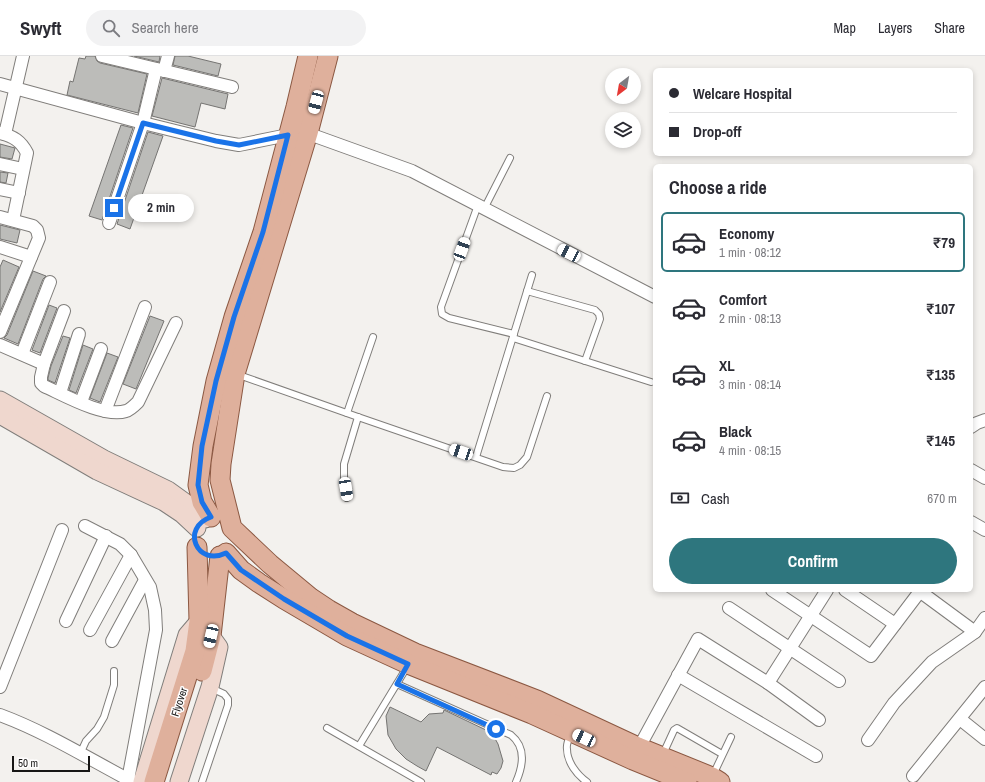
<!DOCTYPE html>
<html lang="en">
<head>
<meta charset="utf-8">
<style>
	:root { --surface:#fff; --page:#f2f2f3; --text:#2b2b33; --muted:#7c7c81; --line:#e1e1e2; --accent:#2e767e }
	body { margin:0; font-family:"Archivo Narrow",sans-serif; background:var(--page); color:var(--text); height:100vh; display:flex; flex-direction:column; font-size:15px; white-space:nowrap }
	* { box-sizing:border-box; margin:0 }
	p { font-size:13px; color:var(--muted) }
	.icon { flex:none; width:22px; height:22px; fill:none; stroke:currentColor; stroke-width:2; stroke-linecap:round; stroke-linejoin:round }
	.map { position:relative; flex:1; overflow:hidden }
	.side { position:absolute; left:653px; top:108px; width:320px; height:428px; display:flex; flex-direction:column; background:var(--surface); border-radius:6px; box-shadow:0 2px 6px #0003 }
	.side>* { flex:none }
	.banner { position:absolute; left:653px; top:12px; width:320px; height:88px; border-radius:6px; box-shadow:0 2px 6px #0003; display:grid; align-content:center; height:88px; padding:0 16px; background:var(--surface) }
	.needle { width:26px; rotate:211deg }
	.buttons { position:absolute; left:605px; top:12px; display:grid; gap:8px }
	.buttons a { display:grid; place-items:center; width:36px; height:36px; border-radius:50%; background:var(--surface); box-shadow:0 2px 6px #0003; font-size:20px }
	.scale { position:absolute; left:12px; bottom:10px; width:78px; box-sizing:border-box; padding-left:4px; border:2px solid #171615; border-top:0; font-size:11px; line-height:14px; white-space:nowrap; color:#171615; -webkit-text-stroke:3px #fffefe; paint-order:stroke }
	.end { position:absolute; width:18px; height:18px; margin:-9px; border:5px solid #1a73e8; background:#fff; box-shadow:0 0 0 2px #fff }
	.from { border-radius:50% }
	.bubble { position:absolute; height:28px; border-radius:14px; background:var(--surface); box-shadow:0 2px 6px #0003; font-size:13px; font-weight:700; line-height:28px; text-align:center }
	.car { position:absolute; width:12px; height:24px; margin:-12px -6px; border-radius:5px; box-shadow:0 0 3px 1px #0007; background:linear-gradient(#fff 24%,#345 0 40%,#fff 0 76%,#345 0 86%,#fff 0) }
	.banner b { display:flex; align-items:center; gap:14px; height:38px; font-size:15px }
	.banner b+b { border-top:1px solid var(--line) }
	.banner i { width:10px; height:10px; background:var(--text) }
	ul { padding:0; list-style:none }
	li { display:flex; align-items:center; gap:12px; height:60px; margin:0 8px 6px; padding:0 8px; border:2px solid transparent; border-radius:6px }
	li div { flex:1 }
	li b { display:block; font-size:15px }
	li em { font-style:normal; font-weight:700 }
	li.active { border-color:var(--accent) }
	li>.icon { width:36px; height:36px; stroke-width:1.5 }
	h2 { padding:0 16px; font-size:18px; line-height:48px }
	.pay { display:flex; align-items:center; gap:10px; height:44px; padding:0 16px; font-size:15px }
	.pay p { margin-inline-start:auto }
	.cta { display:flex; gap:8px; margin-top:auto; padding:8px 16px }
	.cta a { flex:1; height:46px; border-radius:24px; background:var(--accent); color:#fff; font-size:16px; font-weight:700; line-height:46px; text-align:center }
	header { display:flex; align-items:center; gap:24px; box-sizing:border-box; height:56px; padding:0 20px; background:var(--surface); border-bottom:1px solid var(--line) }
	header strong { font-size:19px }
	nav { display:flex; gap:22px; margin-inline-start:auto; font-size:14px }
	.search { width:280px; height:36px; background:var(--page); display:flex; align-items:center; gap:10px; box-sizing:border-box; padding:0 14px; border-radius:22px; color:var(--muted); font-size:15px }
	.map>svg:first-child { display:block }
	.building { fill:#bcbcb9; stroke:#757472 }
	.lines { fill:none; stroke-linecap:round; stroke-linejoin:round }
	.lane-casing { stroke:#807e7b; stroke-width:8 }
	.street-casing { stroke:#807e7b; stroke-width:14 }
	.secondary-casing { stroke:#807e7b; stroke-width:19 }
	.primary-casing { stroke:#8b5842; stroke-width:21 }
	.lane { stroke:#fff; stroke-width:6 }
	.street { stroke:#fff; stroke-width:12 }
	.secondary { stroke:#efd7ce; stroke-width:17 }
	.primary { stroke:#dfb09c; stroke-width:19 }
	.route { stroke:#1a73e8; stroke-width:5 }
	.labels { text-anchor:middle; stroke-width:3; stroke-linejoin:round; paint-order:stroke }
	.street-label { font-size:11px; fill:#171615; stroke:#fffefe }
</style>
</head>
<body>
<header>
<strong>Swyft</strong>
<div class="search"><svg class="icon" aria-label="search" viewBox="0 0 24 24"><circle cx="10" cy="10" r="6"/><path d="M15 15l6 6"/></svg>Search here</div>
<nav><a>Map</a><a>Layers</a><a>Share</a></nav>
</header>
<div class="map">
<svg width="985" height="726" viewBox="0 0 985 726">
	<rect width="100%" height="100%" fill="#f3f1ee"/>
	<g class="building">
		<path d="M86,0H95L97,5L100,7L147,18L138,57L67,39L70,25L73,26L79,2L85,3Z"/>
		<path d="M134,0H160L159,6Z"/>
		<path d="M175,0H188L221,8L218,20L173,9Z"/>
		<path d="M162,22L228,38L225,53L201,47L195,71L152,60Z"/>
		<path d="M121,69L133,72L102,164L89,160Z"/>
		<path d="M148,76L163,80L130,173L117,168Z"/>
		<path d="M0,88L15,92L12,103L0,101Z"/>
		<path d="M0,116L8,117L6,127L0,126Z"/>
		<path d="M0,169L20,174L17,187L0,183Z"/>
		<path d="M3,204L19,211L0,256V211Z"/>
		<path d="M33,215L46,220L43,223L18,288L4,282L7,279Z"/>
		<path d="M49,249L57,252L40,297L32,294Z"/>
		<path d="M150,260L164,265L136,333L123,328Z"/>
		<path d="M63,280L70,282L55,327L48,324V322L51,310Z"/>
		<path d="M83,289L93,293L76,337L69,334Z"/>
		<path d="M107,297L118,301L100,346L90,342Z"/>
		<path d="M390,651L421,666L429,658L443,657L444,654L486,674L493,679L498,688L503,705L501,712L497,718L492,716L491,719L437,691L426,715L417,710L406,703L396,693L388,679L386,660Z"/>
	</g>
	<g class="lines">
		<defs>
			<g id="lane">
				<path d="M478,149L441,251L442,258L449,262L514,278"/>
				<path d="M484,153L510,102"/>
				<path d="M527,235L595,254L599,258L600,263L585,305"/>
				<path d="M513,282L651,326"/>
				<path d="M236,318L358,361L503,411L514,412L520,409L527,401L547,340"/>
				<path d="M347,357L373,281"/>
				<path d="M476,401L532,219"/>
				<path d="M347,442L344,424V408L358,361"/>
				<path d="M397,628L511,679C526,691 523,710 516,726"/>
				<path d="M327,672L421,726"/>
				<path d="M571,678C569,682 566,688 567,693C567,706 577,719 587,726"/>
				<path d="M359,690L407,611"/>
				<path d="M80,698L86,685L97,673L104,661L114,629V615"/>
				<path d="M663,698L674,674L677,672L722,698"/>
				<path d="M713,719L731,681"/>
				<path d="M202,726L228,649V643L224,638L211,632"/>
			</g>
			<g id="street">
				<path d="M102,0L232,31"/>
				<path d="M164,15L168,0"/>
				<path d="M0,28L143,67L216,85L239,89L288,79"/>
				<path d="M301,75L412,115L655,241"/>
				<path d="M0,77C13,80 21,85 27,97L13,164"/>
				<path d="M5,78L23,0"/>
				<path d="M0,108L23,113"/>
				<path d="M0,133L19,137"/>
				<path d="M0,161L33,170L37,174L39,182L0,276"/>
				<path d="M109,167L143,67L156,13"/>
				<path d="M0,191L31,201"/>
				<path d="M64,255L44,308L41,321V327L44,330C64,339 104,362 126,355C130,354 135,349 138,346L176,267"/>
				<path d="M0,289L44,308"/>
				<path d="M22,298L50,226"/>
				<path d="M60,337L79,278"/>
				<path d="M81,346L101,293"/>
				<path d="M105,355L145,251"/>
				<path d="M971,371L977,367L985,364"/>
				<path d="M971,414L985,422"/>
				<path d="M971,466L985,474"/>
				<path d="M85,470L120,488L131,499L150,531L155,554L156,574L128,724"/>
				<path d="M772,534L871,600L921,534"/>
				<path d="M845,534L895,568"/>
				<path d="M918,534L975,576"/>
				<path d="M729,552L839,625"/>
				<path d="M66,565L106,480"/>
				<path d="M90,574L131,499"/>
				<path d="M112,585L145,524"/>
				<path d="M678,619L816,700"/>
				<path d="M768,627L827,534"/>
				<path d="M0,631L62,474"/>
				<path d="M0,659C46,676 89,703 133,726"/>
				<path d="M960,663L985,683"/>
				<path d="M868,684L894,647L932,606L975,576L985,562"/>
				<path d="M636,697L698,583L768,627L819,664"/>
				<path d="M913,720L985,631"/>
			</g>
			<g id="secondary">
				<path d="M0,344L104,403L168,434L193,452L205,463"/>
				<path d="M0,359L97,415L164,446L182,458L197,472"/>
				<path d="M142,726L187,579L199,565"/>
				<path d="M179,726L210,631L219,591L211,580"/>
			</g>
			<g id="primary">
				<path d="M328,0L308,77L235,318L221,408L220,424L232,472L270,508L311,542L329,554L352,567L415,597L537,644L638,691L712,721L720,726"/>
				<path d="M211,461L202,446L198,429L203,390L216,325L234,261L263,176L296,51L308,0"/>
				<path d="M226,497L241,514L259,527L284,543L347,580L408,608L532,658L633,704L687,726"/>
				<path d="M202,615L211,580L220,500"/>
				<path d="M154,726L195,595L199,565L197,491"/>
			</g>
		</defs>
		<use href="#lane" class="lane-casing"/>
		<use href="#street" class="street-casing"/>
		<use href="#secondary" class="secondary-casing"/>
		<use href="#primary" class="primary-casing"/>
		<use href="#lane" class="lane"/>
		<use href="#street" class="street"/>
		<use href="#secondary" class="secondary"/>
		<use href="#primary" class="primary"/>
	</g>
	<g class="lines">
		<path class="route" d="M114,152L143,67L216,85L239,89L288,79L263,176L234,261L216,325L202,390L198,429L202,446L211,461C180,472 197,511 226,497L241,514L284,543L347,580L408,608L397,628L496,673"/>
	</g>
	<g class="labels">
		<g class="street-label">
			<text transform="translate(179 646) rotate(-72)" y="4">Flyover</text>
		</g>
	</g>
</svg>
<div class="buttons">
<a><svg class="needle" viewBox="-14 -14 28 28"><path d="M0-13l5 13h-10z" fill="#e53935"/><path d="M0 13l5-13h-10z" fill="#7c7c81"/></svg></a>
<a><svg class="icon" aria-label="layers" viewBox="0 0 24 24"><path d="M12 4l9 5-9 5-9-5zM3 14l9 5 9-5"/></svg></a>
</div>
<div class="scale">50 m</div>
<i class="end from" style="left:496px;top:673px"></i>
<i class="end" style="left:114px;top:152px"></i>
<div class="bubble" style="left:128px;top:138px;width:66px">2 min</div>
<i class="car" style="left:316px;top:46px;rotate:195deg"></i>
<i class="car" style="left:462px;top:193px;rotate:20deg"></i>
<i class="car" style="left:569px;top:197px;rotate:297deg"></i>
<i class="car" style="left:461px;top:396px;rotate:289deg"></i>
<i class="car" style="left:346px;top:433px;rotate:171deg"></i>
<i class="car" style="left:211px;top:580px;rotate:193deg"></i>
<i class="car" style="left:584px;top:682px;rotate:295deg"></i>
<div class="banner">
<b><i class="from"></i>Welcare Hospital</b>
<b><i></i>Drop-off</b>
</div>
<section class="side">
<h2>Choose a ride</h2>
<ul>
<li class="active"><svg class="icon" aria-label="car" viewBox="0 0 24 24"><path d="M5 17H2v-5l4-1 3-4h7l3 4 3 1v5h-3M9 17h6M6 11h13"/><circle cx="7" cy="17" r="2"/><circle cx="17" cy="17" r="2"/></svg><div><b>Economy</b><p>1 min · 08:12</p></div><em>₹79</em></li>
<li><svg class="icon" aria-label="car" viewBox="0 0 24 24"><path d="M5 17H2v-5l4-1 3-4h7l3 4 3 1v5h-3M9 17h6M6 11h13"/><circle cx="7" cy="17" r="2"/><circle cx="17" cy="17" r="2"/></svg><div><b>Comfort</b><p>2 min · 08:13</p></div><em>₹107</em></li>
<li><svg class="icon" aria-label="car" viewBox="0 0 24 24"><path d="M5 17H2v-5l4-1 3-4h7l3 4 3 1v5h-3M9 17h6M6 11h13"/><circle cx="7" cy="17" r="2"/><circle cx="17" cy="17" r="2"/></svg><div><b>XL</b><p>3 min · 08:14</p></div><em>₹135</em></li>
<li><svg class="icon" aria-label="car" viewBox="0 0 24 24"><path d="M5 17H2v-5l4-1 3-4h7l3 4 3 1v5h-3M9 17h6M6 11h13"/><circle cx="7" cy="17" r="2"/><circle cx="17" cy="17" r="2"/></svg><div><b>Black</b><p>4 min · 08:15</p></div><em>₹145</em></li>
</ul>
<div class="pay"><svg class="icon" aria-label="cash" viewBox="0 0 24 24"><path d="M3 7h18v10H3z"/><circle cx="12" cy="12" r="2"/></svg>Cash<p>670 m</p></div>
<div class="cta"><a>Confirm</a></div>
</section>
</div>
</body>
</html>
